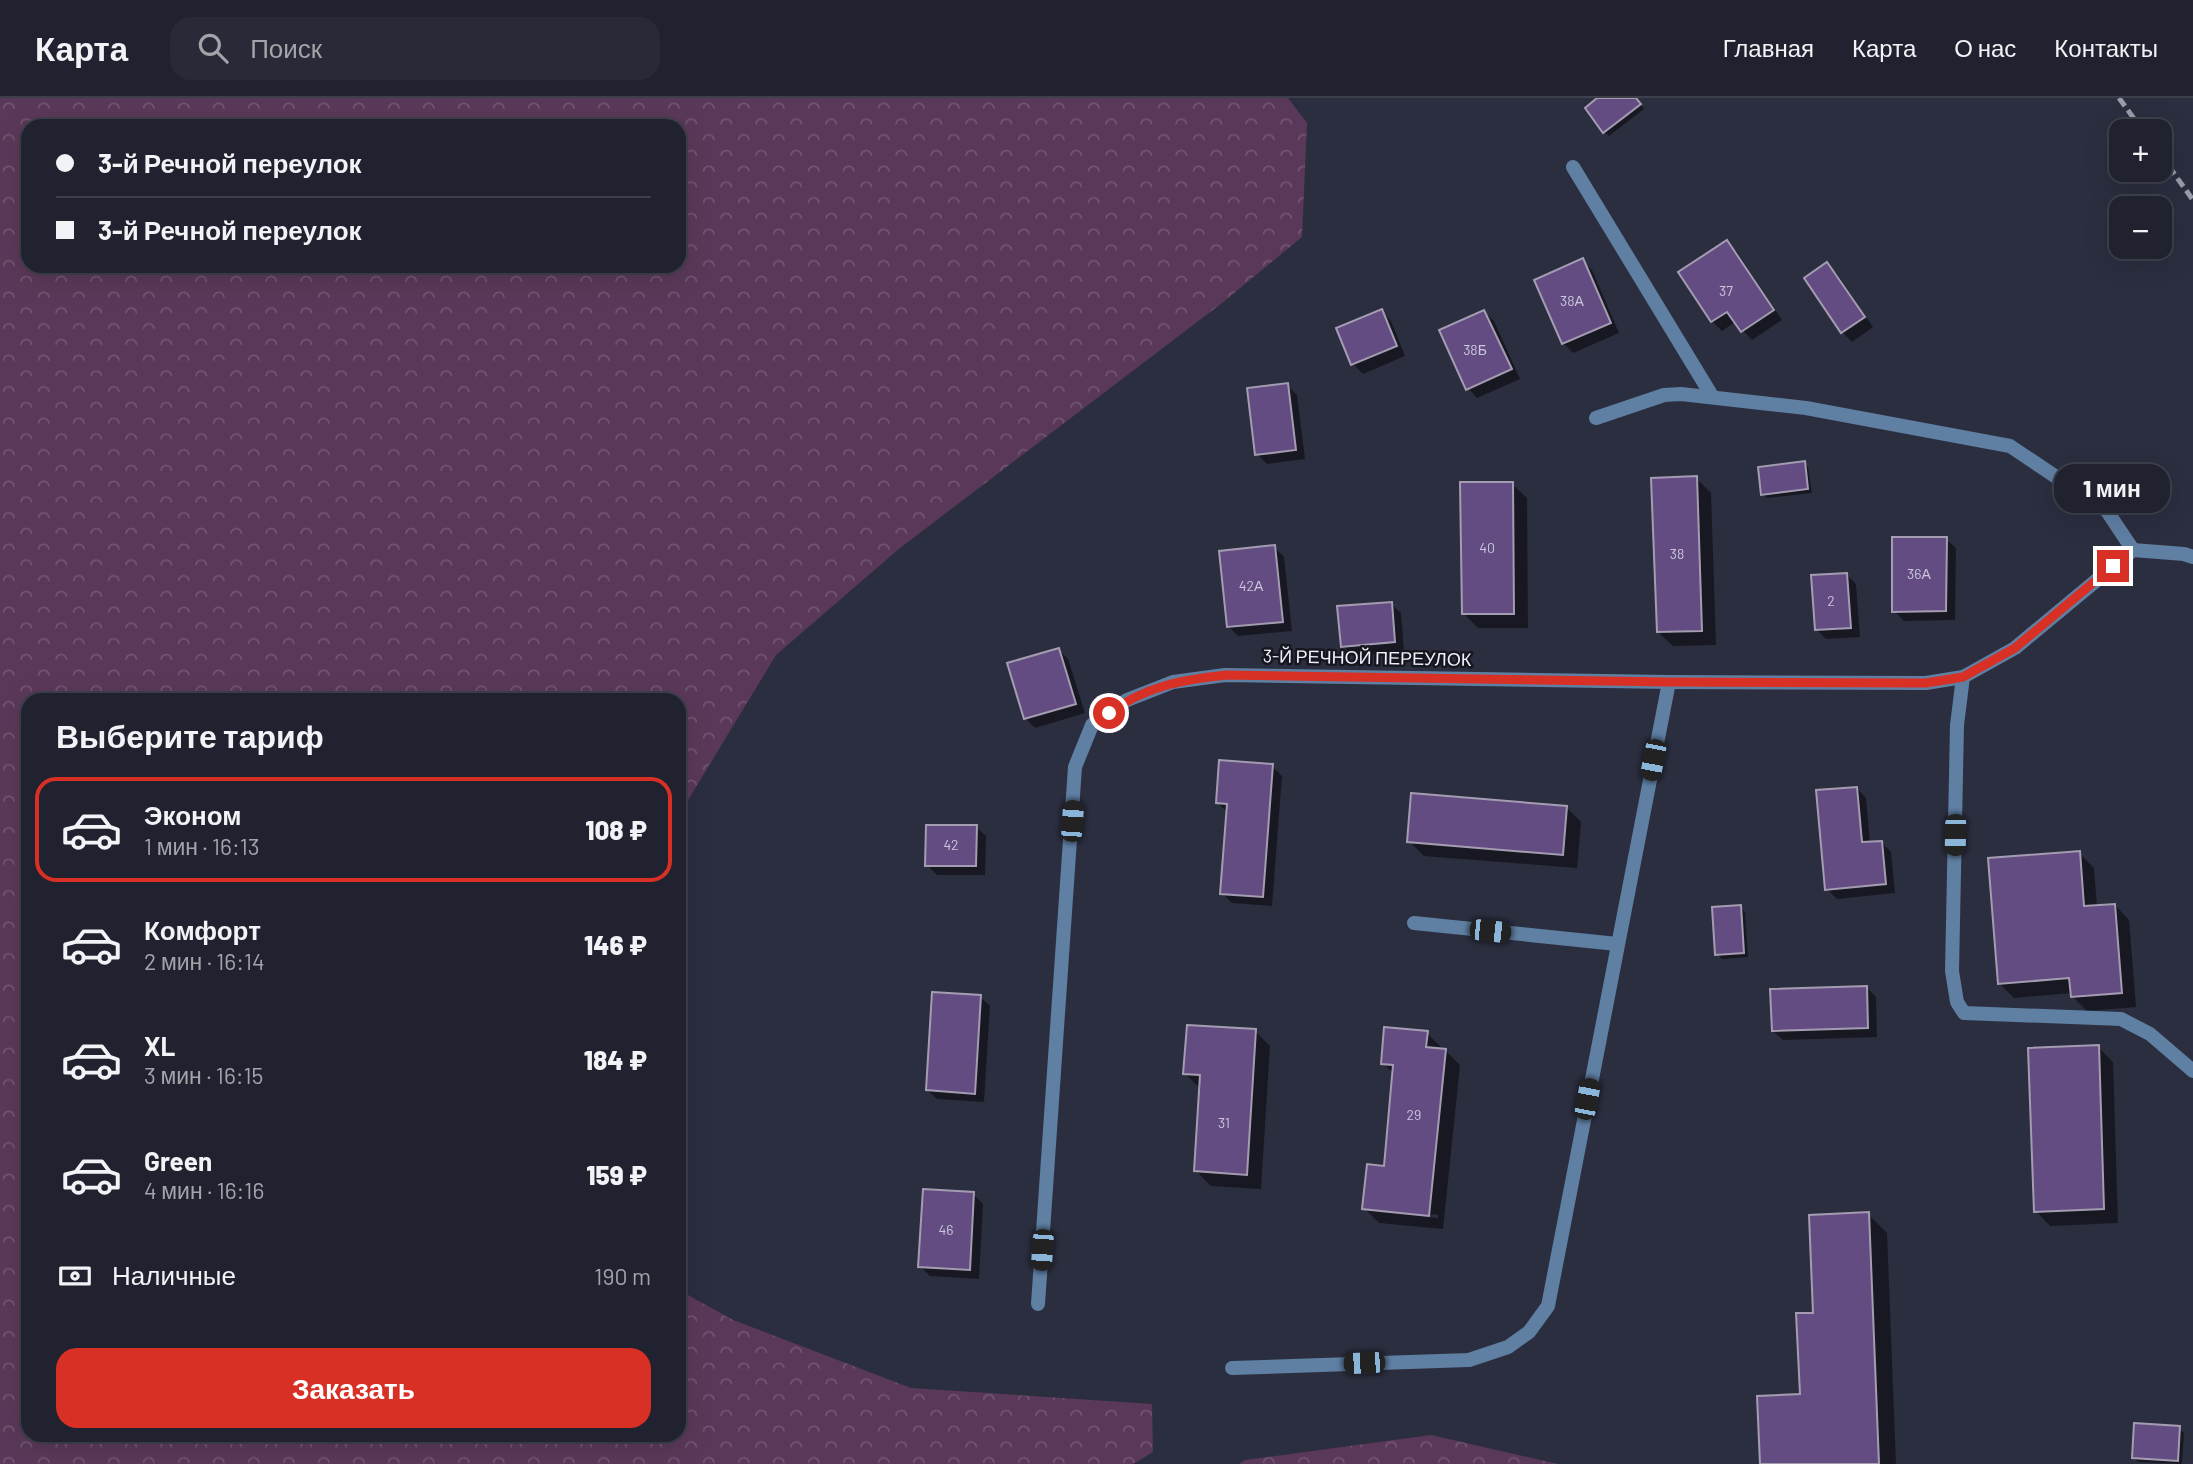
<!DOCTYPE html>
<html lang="ru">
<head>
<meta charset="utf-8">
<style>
	:root { --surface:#20222f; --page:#282a37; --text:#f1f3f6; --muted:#a2a4aa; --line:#3d3f4b; --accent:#d93025 }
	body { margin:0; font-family:Barlow,sans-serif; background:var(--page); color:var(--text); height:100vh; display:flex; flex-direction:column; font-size:26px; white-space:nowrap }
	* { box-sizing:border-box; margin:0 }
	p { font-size:23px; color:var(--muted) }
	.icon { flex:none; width:38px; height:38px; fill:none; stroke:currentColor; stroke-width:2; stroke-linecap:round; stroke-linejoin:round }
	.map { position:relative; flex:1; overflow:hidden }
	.panel { position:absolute; left:21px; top:595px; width:665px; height:749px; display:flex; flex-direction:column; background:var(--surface); border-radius:21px; box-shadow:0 7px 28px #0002,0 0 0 2px var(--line) }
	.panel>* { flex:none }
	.hud { position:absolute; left:21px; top:21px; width:665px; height:154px; border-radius:21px; box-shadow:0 7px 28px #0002,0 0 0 2px var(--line); display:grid; align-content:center; height:154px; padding:0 35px; background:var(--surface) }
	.tools { position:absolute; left:2109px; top:21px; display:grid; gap:14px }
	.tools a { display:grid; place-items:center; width:63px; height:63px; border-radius:14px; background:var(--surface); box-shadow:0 7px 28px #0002,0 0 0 2px var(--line); font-size:35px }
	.end { position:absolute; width:32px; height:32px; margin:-16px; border:9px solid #d93025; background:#fff; box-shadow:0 0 0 4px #fff }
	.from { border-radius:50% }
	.bubble { position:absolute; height:49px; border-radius:21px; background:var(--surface); box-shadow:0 7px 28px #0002,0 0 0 2px var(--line); font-size:23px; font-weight:800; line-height:49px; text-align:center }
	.car { position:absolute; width:21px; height:42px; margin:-21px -10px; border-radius:9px; box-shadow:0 0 5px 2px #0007; background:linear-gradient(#222 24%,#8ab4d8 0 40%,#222 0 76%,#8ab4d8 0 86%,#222 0) }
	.hud b { display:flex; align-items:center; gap:24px; height:66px; font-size:26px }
	.hud b+b { border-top:2px solid var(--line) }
	.hud i { width:18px; height:18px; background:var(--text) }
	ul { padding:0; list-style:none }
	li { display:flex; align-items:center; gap:21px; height:105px; margin:0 14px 10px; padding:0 21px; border:4px solid transparent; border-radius:21px }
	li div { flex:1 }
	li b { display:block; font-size:26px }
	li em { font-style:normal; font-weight:800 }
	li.active { border-color:var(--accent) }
	li>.icon { width:63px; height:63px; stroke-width:1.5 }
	h2 { padding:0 35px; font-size:32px; line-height:84px }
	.pay { display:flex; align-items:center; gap:18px; height:77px; padding:0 35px; font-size:26px }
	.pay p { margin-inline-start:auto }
	.cta { display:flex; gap:14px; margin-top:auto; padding:14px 35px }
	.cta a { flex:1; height:80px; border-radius:21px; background:var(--accent); color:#fff; font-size:28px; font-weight:800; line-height:80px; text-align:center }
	header { display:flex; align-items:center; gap:42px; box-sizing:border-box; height:98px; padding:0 35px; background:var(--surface); border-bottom:2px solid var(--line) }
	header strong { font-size:33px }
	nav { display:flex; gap:38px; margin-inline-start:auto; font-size:24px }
	.search { width:490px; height:63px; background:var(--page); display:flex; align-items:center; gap:18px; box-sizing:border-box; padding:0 24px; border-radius:21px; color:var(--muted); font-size:26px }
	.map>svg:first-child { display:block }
	.forest { fill:url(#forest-crowns); fill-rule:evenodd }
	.shadow { fill:#0007; fill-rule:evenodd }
	.building { fill:#634c82; stroke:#a49cb1; stroke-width:2 }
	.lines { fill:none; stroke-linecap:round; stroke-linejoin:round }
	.lane { stroke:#5f7fa3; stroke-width:14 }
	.street { stroke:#5f7fa3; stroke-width:14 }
	.rail { stroke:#9a9caa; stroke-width:5; stroke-dasharray:10 5; stroke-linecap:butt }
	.route { stroke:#d93025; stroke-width:9 }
	.labels { text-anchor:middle; stroke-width:5; stroke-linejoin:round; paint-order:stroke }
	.number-label { font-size:14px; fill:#cbc7dd }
	.street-label { font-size:18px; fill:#eef0fb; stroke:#15161e }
</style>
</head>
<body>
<header>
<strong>Карта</strong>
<div class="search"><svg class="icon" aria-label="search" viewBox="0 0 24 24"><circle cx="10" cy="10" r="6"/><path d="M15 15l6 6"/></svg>Поиск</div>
<nav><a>Главная</a><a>Карта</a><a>О нас</a><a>Контакты</a></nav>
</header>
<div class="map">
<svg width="2193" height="1366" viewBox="0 0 2193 1366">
	<defs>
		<pattern id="forest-crowns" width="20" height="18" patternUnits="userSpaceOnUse" patternTransform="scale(1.75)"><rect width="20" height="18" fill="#5a3859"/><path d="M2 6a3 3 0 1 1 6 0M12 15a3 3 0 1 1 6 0" fill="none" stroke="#725572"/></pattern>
	</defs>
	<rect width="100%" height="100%" fill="#2b2e3f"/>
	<g class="forest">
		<path d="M0,0H1288L1307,25L1302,139L1222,205L900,450L776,557L679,717V602H28V1337H679V1192L733,1222L911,1290L1152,1306L1153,1354L1133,1366H0ZM28,28H679V168H28Z"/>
		<path d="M1431,1337L1558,1366H1239L1245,1362Z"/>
	</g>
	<g class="shadow">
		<path d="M1600,0H1635L1644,11L1609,38L1604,34Z"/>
		<path d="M1727,144L1737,154L1782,222L1752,242L1735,224L1722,233L1712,223L1681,175Z"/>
		<path d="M1582,162L1592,172L1619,235L1573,255L1563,245Z"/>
		<path d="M1827,166L1837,176L1873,229L1852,244L1842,234Z"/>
		<path d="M1382,213L1391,223L1405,258L1363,276L1353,266Z"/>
		<path d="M1484,214L1494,223L1520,281L1477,300L1468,290Z"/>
		<path d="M1287,287L1297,297L1305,361L1267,366L1257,356Z"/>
		<path d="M1804,365L1808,369L1812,395L1767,400L1763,396Z"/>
		<path d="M1696,380L1711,395L1716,547L1673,548L1658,534Z"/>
		<path d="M1512,386L1527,400L1528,530H1478L1463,515Z"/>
		<path d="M1946,441L1956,450L1955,522L1904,523L1894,513Z"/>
		<path d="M1274,449L1284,459L1292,533L1238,538L1229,529Z"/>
		<path d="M1846,476L1856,486L1860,539L1826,541L1816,531Z"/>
		<path d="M1391,506L1401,515L1404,553L1353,558L1343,548Z"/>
		<path d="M1059,552L1068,561L1085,615L1035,630L1025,620Z"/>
		<path d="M1272,668L1282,678L1272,808L1232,805L1222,795L1228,715L1218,705Z"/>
		<path d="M1857,690L1866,700L1870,745L1881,744L1891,754L1895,795L1837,801L1827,791Z"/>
		<path d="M1566,709L1581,724L1577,770L1424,758L1409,743Z"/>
		<path d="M976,729L986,738L985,777H937L927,767Z"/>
		<path d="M2079,755L2094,770L2097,809L2115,807L2129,822L2136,909L2087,913L2072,898V895L2014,900L1999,885Z"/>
		<path d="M1740,809L1745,814L1748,859L1722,861L1717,856Z"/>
		<path d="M1866,889L1876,899L1877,939L1783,942L1773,933Z"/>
		<path d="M980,899L990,908L984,1004L937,1001L927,992Z"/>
		<path d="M1255,933L1270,948L1261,1091L1211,1088L1196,1073L1200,990L1185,976Z"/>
		<path d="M1427,935L1442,950V952H1445L1460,967L1443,1131L1379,1125L1364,1110L1385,1070L1394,976L1383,965ZM1378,1111L1438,1117V1120L1378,1114Z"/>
		<path d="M2098,949L2113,964L2118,1125L2050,1128L2036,1113Z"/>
		<path d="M973,1096L983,1106L979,1181L930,1178L920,1168Z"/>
		<path d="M1868,1116L1887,1135L1896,1366H1762L1801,1298L1815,1216Z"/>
		<path d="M2179,1330L2184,1335L2182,1366L2138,1364L2134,1360Z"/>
	</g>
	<g class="building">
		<path d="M1597,0H1636L1641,6L1603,35L1585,10Z"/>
		<path d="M1727,142L1774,212L1741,234L1727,214L1711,224L1678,174Z"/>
		<path d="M1583,160L1611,225L1562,246L1534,182Z"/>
		<path d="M1827,164L1865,219L1841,235L1804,180Z"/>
		<path d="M1382,211L1397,248L1351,267L1336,230Z"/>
		<path d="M1484,212L1512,271L1466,292L1439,232Z"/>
		<path d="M1288,285L1296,352L1255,357L1247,290Z"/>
		<path d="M1805,363L1808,391L1761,397L1758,369Z"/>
		<path d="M1697,378L1702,533L1657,534L1651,380Z"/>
		<path d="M1460,384H1513L1514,516H1462Z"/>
		<path d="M1892,439H1947L1946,513L1892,514Z"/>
		<path d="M1275,447L1283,524L1227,529L1219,453Z"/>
		<path d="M1847,475L1851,530L1815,532L1811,477Z"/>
		<path d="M1392,504L1395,544L1341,549L1337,508Z"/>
		<path d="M1059,550L1076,606L1024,621L1007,565Z"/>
		<path d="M1219,662L1273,666L1263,799L1220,796L1227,706L1216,705Z"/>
		<path d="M1857,689L1862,744L1882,743L1886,786L1825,792L1816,692Z"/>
		<path d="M1411,695L1567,708L1563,757L1407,744Z"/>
		<path d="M926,727H977L976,768H925Z"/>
		<path d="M2080,753L2084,808L2115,806L2122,895L2071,899L2069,880L1998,886L1988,760Z"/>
		<path d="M1741,807L1744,855L1715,857L1712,809Z"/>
		<path d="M1867,888L1868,930L1772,933L1770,891Z"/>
		<path d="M932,894L981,897L975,996L926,992Z"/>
		<path d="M1187,927L1256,931L1247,1077L1194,1073L1200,977L1183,976Z"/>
		<path d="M1384,929L1428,933L1426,949L1446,951L1429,1118L1362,1111L1367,1066L1384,1068L1393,967L1381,966Z"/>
		<path d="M2099,947L2104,1111L2034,1114L2028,950Z"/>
		<path d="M923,1091L974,1094L970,1172L918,1169Z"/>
		<path d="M1869,1114L1879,1366H1760L1757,1298L1800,1296L1796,1215H1813L1809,1117Z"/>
		<path d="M2134,1325L2180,1328L2178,1363L2132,1360Z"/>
	</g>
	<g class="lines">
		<g class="lane">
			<path d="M1573,69L1712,298"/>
			<path d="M1596,320L1664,297L1681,296L1806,310L2010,348L2107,413L2133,452"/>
			<path d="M1963,579L1957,627L1952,873L1957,904L1964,915L2121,921L2150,936L2193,973"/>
			<path d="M1414,825L1617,846"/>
		</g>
		<g class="street">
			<path d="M1038,1206L1075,669L1092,627L1127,602L1173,584L1225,577L1669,584L1926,585L1963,579L2015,550L2133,452L2184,456L2193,459"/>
			<path d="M1232,1270L1469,1262L1508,1249L1529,1234L1548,1208L1669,584"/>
		</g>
		<g class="rail">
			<path d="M2119,0L2143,33"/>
			<path d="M2160,56L2193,102"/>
		</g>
	</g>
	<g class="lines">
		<path class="route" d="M1109,615C1146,588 1182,582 1226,577L1669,584L1926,585L1963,579L2015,550L2113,468"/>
	</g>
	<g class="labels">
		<g class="number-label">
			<text x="1726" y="198">37</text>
			<text x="1572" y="208">38А</text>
			<text x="1475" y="257">38Б</text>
			<text x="1487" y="455">40</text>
			<text x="1677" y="461">38</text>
			<text x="1919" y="481">36А</text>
			<text x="1251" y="493">42А</text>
			<text x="1831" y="508">2</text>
			<text x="951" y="752">42</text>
			<text x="1414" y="1022">29</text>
			<text x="1224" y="1030">31</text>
			<text x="946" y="1137">46</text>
		</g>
		<g class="street-label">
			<text transform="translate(1367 560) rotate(1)" y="6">3-Й РЕЧНОЙ ПЕРЕУЛОК</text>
		</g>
	</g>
</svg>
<div class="tools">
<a>+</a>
<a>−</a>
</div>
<i class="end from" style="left:1109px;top:615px"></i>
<i class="end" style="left:2113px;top:468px"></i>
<div class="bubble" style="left:2054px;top:366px;width:116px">1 мин</div>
<i class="car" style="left:1653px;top:662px;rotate:191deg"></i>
<i class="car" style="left:1072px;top:723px;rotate:4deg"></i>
<i class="car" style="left:1955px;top:737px;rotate:181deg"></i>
<i class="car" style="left:1490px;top:833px;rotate:96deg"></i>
<i class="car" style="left:1587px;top:1001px;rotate:11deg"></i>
<i class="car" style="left:1042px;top:1152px;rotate:184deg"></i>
<i class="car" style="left:1364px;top:1265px;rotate:268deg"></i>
<div class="hud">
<b><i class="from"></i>3-й Речной переулок</b>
<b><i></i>3-й Речной переулок</b>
</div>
<section class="panel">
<h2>Выберите тариф</h2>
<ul>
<li class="active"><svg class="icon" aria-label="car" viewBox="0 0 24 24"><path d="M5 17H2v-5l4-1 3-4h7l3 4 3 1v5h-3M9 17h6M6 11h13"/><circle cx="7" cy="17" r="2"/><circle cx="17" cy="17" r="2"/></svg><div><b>Эконом</b><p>1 мин · 16:13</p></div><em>108 ₽</em></li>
<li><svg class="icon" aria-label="car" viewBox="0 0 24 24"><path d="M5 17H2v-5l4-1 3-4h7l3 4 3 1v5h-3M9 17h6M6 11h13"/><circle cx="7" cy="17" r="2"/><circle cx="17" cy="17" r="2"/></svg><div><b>Комфорт</b><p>2 мин · 16:14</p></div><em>146 ₽</em></li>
<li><svg class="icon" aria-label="car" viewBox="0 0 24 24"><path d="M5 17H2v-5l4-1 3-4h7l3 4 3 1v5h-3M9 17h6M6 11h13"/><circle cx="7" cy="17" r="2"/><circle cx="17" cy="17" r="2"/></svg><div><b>XL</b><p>3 мин · 16:15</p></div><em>184 ₽</em></li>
<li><svg class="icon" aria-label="car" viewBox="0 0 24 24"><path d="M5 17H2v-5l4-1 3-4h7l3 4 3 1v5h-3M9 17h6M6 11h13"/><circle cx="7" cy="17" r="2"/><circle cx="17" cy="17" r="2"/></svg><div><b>Green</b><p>4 мин · 16:16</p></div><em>159 ₽</em></li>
</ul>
<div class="pay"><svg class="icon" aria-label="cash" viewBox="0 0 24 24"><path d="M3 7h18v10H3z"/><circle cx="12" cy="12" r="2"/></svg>Наличные<p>190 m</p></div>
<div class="cta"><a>Заказать</a></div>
</section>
</div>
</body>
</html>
